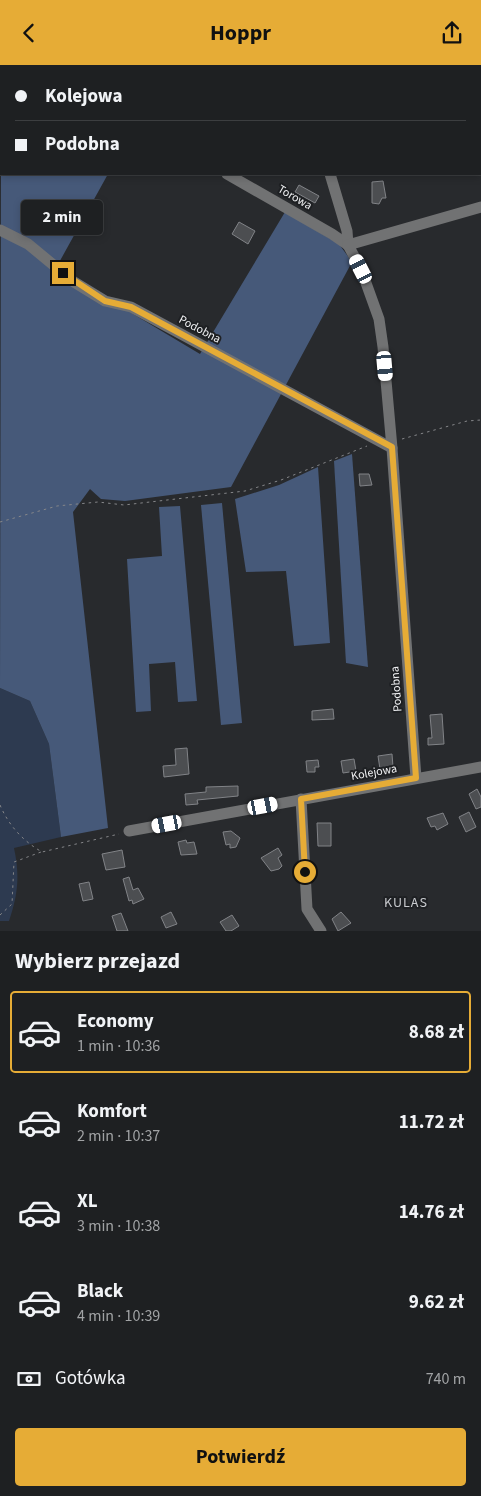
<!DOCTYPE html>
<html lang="pl">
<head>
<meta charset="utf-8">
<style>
	:root { --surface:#1e2022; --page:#2b2d2f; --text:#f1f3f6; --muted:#a1a3a5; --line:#3c3e40; --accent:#e6ac36 }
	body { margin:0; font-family:"Source Sans 3",sans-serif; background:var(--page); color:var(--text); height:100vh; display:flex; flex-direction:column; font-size:19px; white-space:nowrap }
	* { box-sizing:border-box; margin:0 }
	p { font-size:16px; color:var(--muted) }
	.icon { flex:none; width:28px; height:28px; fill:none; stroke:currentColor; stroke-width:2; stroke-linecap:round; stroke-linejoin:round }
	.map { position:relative; height:866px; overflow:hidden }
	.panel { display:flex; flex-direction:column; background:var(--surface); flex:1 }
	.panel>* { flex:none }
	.hud { position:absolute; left:0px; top:0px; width:481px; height:110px; box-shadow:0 2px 8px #0003,0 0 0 1px var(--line); display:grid; align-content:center; height:110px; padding:0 15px; background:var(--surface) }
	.end { position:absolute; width:22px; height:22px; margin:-11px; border:6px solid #e6ac36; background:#111; box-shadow:0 0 0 2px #111 }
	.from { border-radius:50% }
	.bubble { position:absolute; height:35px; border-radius:5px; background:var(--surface); box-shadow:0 2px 8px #0003,0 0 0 1px var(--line); font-size:16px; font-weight:700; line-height:35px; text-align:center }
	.car { position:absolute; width:15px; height:30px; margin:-15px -8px; border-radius:6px; box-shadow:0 0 4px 1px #0007; background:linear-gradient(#fff 24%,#345 0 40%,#fff 0 76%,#345 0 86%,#fff 0) }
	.hud b { display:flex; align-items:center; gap:18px; height:48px; font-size:19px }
	.hud b+b { border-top:1px solid var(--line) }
	.hud i { width:12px; height:12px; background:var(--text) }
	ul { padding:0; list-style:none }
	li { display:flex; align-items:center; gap:15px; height:82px; margin:0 10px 8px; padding:0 5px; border:2px solid transparent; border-radius:5px }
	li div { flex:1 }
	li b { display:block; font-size:19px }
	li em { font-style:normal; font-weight:700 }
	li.current { border-color:var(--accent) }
	li>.icon { width:45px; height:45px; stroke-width:1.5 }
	h2 { padding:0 15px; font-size:22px; line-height:60px }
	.pay { display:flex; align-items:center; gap:12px; height:55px; padding:0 15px; font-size:19px }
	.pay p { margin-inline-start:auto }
	.cta { display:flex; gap:10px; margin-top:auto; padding:10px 15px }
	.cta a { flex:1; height:58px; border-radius:5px; background:var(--accent); color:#111; font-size:20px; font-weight:700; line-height:58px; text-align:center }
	header { display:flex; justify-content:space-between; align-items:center; height:65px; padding:0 15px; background:var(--accent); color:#111; font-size:22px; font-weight:700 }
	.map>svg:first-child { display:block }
	.green { fill:#2d3a50 }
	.forest { fill:#465979 }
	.building { fill:#4c4e51; stroke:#818387 }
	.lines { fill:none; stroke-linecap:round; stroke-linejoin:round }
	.path { stroke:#858689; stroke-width:1; stroke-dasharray:2.5 4; stroke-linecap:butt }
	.minor { stroke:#717273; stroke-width:11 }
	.route { stroke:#e6ac36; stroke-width:6 }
	.labels { text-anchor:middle; stroke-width:4; stroke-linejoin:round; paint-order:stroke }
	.street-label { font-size:12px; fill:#eff0f2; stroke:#1e2023 }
	.neighbourhood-label { font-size:14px; letter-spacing:1px; fill:#c8cace; stroke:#1e2023 }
</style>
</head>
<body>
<header><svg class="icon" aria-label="back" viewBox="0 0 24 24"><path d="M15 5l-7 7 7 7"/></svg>Hoppr<svg class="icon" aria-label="share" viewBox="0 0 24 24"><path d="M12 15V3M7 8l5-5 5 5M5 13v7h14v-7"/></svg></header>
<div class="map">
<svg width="481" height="866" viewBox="0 0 481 866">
	<rect width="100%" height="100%" fill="#282a2d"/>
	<path class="green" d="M0,623L30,636L49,679L61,772L14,783C20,811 18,829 9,856H0Z"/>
	<g class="forest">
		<path d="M1,85V109H108L56,203L200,289L285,147L339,179L352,197L231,422L125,436L101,434L90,424L73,447L108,763L61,772L49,679L30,636L0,623Z"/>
		<path d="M352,389L368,602L346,598L334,396Z"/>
		<path d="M318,402L330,578L294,581L286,506L246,507L235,434L279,420Z"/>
		<path d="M222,438L242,658L221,660L201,440Z"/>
		<path d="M180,441L197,636L178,637L175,597L149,599L151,646L136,647L127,494L162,491L159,442Z"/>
	</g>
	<g class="building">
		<path d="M383,116L386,133H382L379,139L372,138V117Z"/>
		<path d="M299,120L319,131L315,138L295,127Z"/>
		<path d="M239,157L255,166L248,179L232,169Z"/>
		<path d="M359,409H369L372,420L360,421Z"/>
		<path d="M333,644L334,654L312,655V646Z"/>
		<path d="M442,649L444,679L428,680V673H432L430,650Z"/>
		<path d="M187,683L189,709L164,712L163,701L176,700L175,684Z"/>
		<path d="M392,689L393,702L380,704L378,691Z"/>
		<path d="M354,694L356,706L343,708L341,696Z"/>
		<path d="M318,695L319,702H315V707H307L306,696Z"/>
		<path d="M238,721V731L197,735L198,739L186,740L185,729L206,727V722Z"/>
		<path d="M477,724L481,732V742L476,744L469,729Z"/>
		<path d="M469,747L476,762L466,767L459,752Z"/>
		<path d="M443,748L448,759L437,765L435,761L431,762L427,753Z"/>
		<path d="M317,758H331V781H318Z"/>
		<path d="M231,766L240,773L236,782L230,783V779L226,780L223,767Z"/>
		<path d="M186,775L187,778L194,777L197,789L181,790L178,777Z"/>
		<path d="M278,783L282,790L278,793L282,801L279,804L271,806L261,793Z"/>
		<path d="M122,785L125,802L106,805L102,789Z"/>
		<path d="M129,812L133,825L138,823L144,834L133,839L132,835L129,836L123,814Z"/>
		<path d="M89,817L93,834L83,836L79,819Z"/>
		<path d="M171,847L177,859L166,863L161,852Z"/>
		<path d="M341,847L351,858L338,866L332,854Z"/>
		<path d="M121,848L128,866H117L112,851Z"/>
		<path d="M232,850L239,861L231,866H226L220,857Z"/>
	</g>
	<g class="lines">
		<g class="path">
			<path d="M402,374L467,356L481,355"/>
			<path d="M0,457L57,441L98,437L124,440L245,426L281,415L367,381"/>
			<path d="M0,740C9,761 23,776 42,787L119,769"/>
			<path d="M0,850L12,839L14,797L41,787"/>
		</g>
		<g class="minor">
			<path d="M37,0L39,1"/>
			<path d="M298,0L299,1"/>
			<path d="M227,109L332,169L348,180L361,204L379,254L383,282L392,383L416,713"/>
			<path d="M330,109L347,166L348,180"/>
			<path d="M0,165L28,179L74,217L105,236L131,242L392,383"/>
			<path d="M348,180L481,142"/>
			<path d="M301,734L307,844L321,866"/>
			<path d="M129,766L481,702"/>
		</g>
	</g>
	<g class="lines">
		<path class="route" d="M63,208L105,236L131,242L392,382L416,713L301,734L305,807"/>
	</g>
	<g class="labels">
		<g class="street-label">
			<text transform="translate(295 132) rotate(30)" y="4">Torowa</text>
			<text transform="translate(200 264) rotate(28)" y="4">Podobna</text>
			<text transform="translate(396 624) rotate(-94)" y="4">Podobna</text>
			<text transform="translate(374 707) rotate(-10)" y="4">Kolejowa</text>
		</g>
		<g class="neighbourhood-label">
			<text x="406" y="842">KULAS</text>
		</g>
	</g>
</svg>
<i class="end from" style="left:305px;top:807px"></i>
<i class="end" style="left:63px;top:208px"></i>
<div class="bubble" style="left:21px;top:135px;width:82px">2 min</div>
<i class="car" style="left:361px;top:204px;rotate:333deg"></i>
<i class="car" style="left:385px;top:301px;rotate:175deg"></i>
<i class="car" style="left:263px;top:741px;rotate:79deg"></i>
<i class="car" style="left:167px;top:759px;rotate:259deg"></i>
<div class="hud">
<b><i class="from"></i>Kolejowa</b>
<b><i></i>Podobna</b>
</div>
</div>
<section class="panel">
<h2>Wybierz przejazd</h2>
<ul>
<li class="current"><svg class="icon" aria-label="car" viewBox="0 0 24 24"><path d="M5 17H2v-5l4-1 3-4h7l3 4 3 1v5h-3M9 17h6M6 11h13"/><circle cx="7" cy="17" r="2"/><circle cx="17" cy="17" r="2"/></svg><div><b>Economy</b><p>1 min · 10:36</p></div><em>8.68 zł</em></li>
<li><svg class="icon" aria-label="car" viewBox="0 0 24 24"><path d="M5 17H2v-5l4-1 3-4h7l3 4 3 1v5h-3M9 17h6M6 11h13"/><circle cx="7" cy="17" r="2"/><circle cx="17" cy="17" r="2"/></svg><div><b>Komfort</b><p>2 min · 10:37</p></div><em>11.72 zł</em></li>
<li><svg class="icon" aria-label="car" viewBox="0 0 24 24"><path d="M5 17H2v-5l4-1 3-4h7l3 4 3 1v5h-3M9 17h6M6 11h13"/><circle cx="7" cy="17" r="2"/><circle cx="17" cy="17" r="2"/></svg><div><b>XL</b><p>3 min · 10:38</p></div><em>14.76 zł</em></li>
<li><svg class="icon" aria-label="car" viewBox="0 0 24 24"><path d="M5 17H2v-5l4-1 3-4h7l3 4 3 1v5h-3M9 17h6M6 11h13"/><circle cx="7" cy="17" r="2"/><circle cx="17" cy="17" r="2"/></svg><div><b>Black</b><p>4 min · 10:39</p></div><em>9.62 zł</em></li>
</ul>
<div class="pay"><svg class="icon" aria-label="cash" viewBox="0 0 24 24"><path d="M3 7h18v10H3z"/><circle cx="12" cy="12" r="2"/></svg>Gotówka<p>740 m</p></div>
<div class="cta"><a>Potwierdź</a></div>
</section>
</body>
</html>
